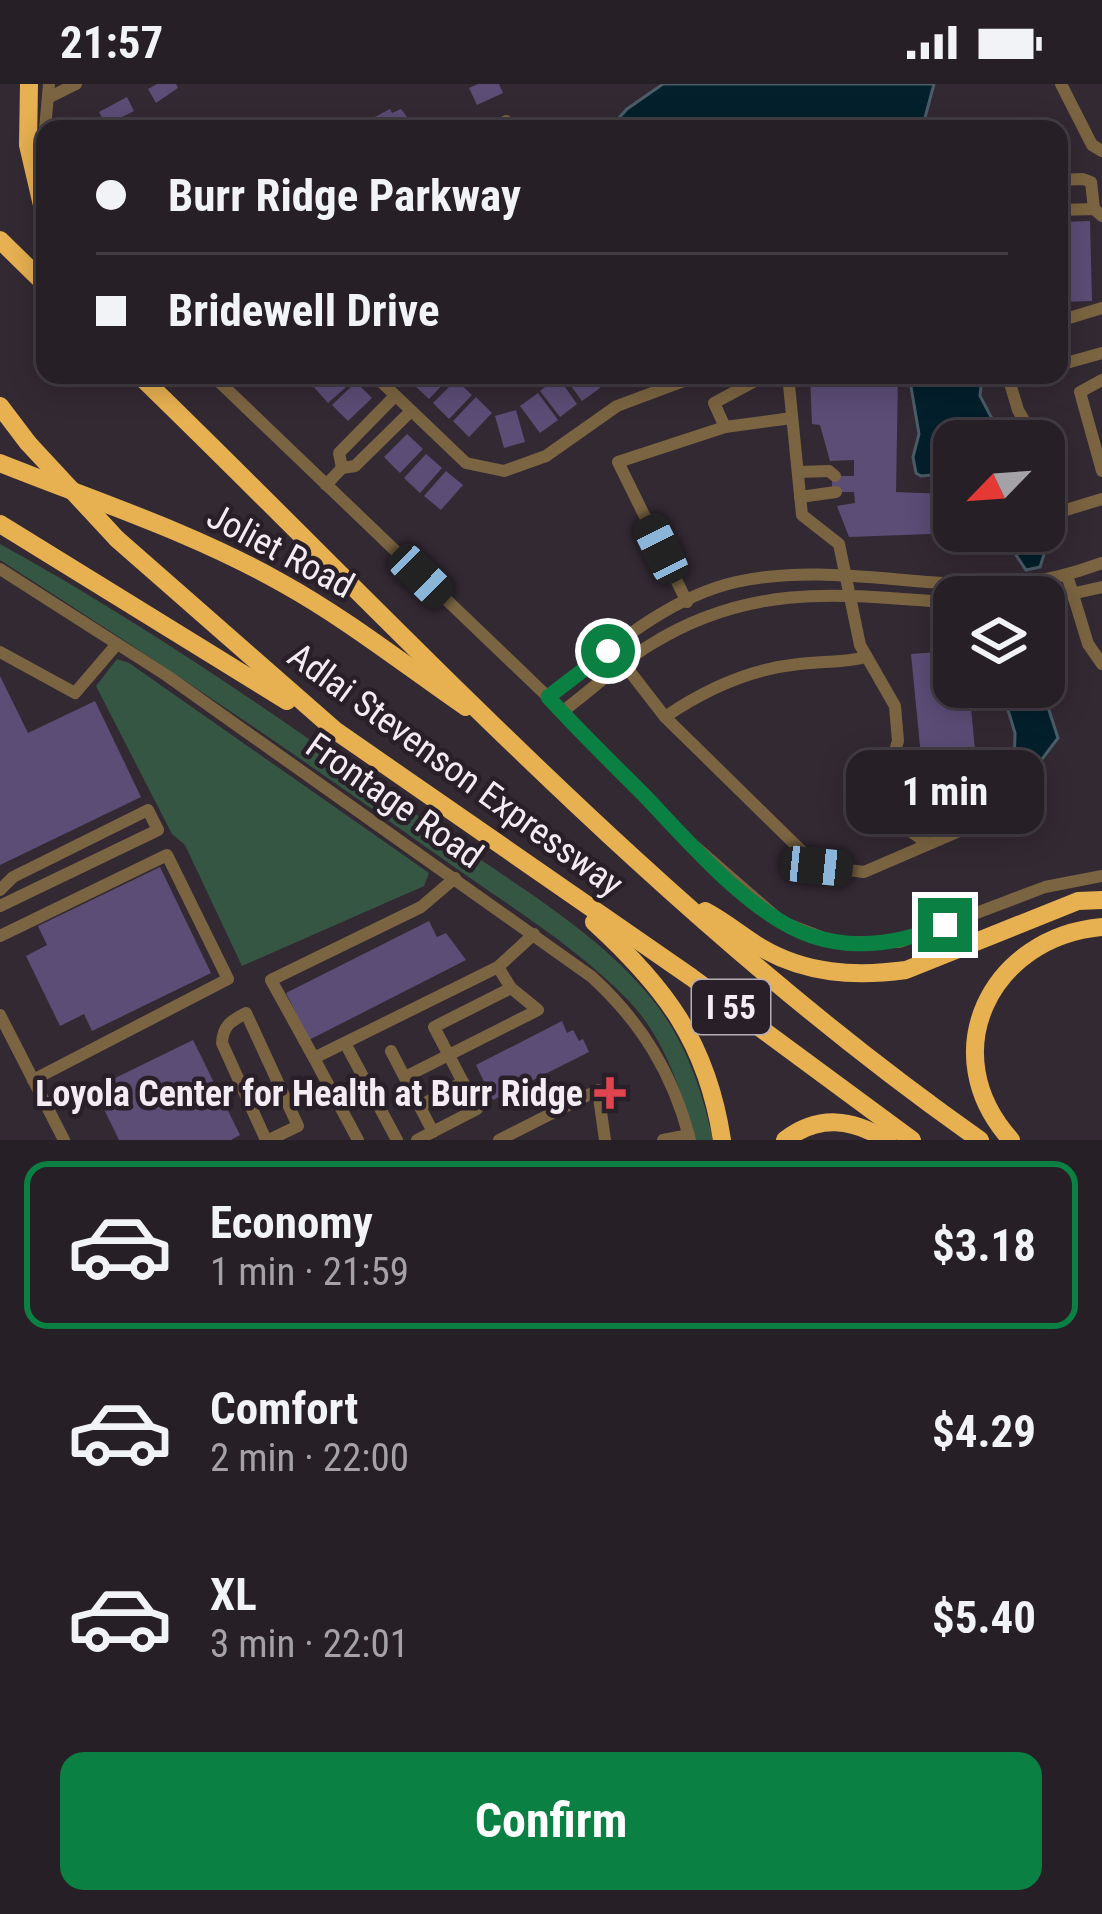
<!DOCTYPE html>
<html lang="en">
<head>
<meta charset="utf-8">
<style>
	:root { --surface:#261f26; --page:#2e272e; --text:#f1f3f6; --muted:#a4a2a7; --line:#423d43; --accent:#0b8043 }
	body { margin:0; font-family:"Roboto Condensed",sans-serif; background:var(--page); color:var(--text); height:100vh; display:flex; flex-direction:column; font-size:45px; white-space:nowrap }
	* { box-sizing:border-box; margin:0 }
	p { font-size:39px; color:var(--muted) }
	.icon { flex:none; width:66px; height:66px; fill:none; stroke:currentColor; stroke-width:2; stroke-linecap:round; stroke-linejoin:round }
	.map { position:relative; height:1056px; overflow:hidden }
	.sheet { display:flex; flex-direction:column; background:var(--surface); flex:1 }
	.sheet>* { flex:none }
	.hud { position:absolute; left:36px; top:36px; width:1032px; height:264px; border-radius:24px; box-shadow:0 6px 30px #0003,0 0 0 3px var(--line); display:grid; align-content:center; height:264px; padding:0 60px; background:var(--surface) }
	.needle { width:78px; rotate:245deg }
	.fabs { position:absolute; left:933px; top:336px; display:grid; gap:24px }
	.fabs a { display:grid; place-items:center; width:132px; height:132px; border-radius:24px; background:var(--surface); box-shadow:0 6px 30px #0003,0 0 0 3px var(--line); font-size:60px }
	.end { position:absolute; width:54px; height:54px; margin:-27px; border:15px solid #0b8043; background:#fff; box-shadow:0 0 0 6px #fff }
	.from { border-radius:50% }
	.bubble { position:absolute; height:84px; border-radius:24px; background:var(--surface); box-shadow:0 6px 30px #0003,0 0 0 3px var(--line); font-size:39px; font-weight:700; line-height:84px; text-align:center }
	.car { position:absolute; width:36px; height:72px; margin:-36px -18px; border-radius:15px; box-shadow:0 0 9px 3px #0007; background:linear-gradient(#222 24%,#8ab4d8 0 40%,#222 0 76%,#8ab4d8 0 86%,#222 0) }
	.hud b { display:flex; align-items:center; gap:42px; height:114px; font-size:45px }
	.hud b+b { border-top:3px solid var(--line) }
	.hud i { width:30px; height:30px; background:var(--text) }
	ul { padding:21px 0 0; list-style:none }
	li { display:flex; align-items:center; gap:36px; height:168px; margin:0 24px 18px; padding:0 36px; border:6px solid transparent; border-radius:24px }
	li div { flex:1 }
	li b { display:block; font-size:45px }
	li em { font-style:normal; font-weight:700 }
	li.on { border-color:var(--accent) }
	li>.icon { width:108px; height:108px; stroke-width:1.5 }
	.button { display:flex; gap:24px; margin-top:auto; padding:24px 60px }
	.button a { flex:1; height:138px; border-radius:24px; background:var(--accent); color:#fff; font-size:48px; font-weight:700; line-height:138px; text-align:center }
	.status { display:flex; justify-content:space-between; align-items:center; height:84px; padding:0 60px; background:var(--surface); direction:ltr }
	.status svg { height:33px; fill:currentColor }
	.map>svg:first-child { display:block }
	.green { fill:#365644 }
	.water { fill:#03202c; stroke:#4b5d68; stroke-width:3 }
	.building { fill:#5b4d76 }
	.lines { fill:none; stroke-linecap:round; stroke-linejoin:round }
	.minor { stroke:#7b6441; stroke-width:12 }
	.highway { stroke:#e7b051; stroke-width:18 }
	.highway-bridge { stroke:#e7b051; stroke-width:18 }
	.route { stroke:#0b8043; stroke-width:15 }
	.health-dot { fill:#e0444e; stroke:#291f29; stroke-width:4.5 }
	.labels { text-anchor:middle; stroke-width:9; stroke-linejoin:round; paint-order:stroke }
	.shield { fill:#291f29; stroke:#b6aeb6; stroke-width:3 }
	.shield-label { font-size:33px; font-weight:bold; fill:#f3ecf3 }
	.street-label { font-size:36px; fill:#f3ecf3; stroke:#291f29 }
	.poi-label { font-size:36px; font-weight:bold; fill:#f3ecf3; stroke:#291f29; text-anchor:end }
</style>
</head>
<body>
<div class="status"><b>21:57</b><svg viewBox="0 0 49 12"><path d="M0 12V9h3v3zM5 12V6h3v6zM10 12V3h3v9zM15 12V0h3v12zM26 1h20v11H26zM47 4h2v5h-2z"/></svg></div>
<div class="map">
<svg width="1102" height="1056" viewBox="0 0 1102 1056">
	<rect width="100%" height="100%" fill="#332933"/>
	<g class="green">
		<path d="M0,460C158,547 305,651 452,756C520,804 599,849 652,915C685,956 702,1005 713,1056H696C681,1007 665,955 629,917C575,861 503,818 440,773C296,670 149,571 0,476Z"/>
		<path d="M117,575L129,579L429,789L424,802L242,882L185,761L172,750L96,602Z"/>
	</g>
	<g class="water">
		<path d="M663,0H934L922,45H609L627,25Z"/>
		<path d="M909,291H982L980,312L1004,357H954V389L921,392L916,389L913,373L919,350Z"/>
		<path d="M1000,447H1043L1048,458L1040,483L1026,486Z"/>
		<path d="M1044,544L1056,558L1045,614L1058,654L1033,687L1021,691L1014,686L1015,649L1001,603H1044Z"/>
	</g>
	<g class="building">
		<path d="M157,0H176L178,4L156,19L148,5Z"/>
		<path d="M478,0H499L503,9L477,21L469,4Z"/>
		<path d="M127,13L134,27L106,41L99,28Z"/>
		<path d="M390,25L392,29L401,25L416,45H379L373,34Z"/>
		<path d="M1090,137L1092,217L1059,218V138Z"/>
		<path d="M325,291H347L353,297L328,319L313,302Z"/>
		<path d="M421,291H452L429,315L413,300Z"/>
		<path d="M563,291H590L600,304L582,317Z"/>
		<path d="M810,291H898L896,408L945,410L954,440L930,450L849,453L837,422L855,419L854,408H832V392H854V376L830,377L820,341L812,340Z"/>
		<path d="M558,293L577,320L560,333L540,307Z"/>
		<path d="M456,296L472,311L449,335L433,319Z"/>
		<path d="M356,298L372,314L348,337L332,321Z"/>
		<path d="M538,309L558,336L540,349L520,322Z"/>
		<path d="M476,313L492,329L469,353L453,337Z"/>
		<path d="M516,326L525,358L504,364L495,332Z"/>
		<path d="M407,350L423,365L400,389L384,373Z"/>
		<path d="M426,370L442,384L420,409L404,394Z"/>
		<path d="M446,387L463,401L441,426L424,412Z"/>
		<path d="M954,567V603H969L978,698L924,703L911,570Z"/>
		<path d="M0,592L28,649L95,617L141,713L0,781Z"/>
		<path d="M160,783L211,889L92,947L84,930L60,942L26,872L47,861L38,842Z"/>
		<path d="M429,837L437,853L446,849L466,876L309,956L286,909Z"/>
		<path d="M562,937L567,949L573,946L579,957L583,955L589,968L493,1016L476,981Z"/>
		<path d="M193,956L240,1051L231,1056H119L101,1019L116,1012L109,997Z"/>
	</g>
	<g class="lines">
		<g class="minor">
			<path d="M1061,0L1092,61L1102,67"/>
			<path d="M48,14L76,0"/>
			<path d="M45,45L49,0"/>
			<path d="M490,45L506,37"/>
			<path d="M1059,96L1083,95L1091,98L1094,125"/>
			<path d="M1059,126L1094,125L1102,132"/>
			<path d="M1059,237L1102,224"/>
			<path d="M1059,281L1102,269"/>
			<path d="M212,291L548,613L691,759L782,838L835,858H900L1045,803L1102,792"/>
			<path d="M374,291L466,379L504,387L546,372L617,322L700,291"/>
			<path d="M788,291L802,431L839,460L860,561L895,622L898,657L877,723L928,760"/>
			<path d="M1025,291L1009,296L1018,326L1036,357"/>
			<path d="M1102,296L1080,308L1102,387"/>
			<path d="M725,343L714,319L766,291"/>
			<path d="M342,384L339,369L394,313"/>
			<path d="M1044,385L1056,429L1102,415"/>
			<path d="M798,388L829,387L835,392"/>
			<path d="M326,401L342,384L355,382L410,328"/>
			<path d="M800,413L836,408"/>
			<path d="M0,485L166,591L592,893C642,939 673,990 690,1056"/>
			<path d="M1067,491L1088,560L1102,580"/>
			<path d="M1044,516L1102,503"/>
			<path d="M687,518L618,378L725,343L792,334"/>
			<path d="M0,568L75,609L117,560"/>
			<path d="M624,580L665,633L817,782L864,788L985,736"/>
			<path d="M548,613C604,570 665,514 736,498C819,480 901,500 985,501C1026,502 1064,493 1102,479"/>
			<path d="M562,628C591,606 619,580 650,561C751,498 841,510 954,519"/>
			<path d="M665,633C706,605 750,585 799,580C822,577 844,579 866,573"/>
			<path d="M0,806L13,793L148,726L158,746L0,822"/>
			<path d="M0,852L167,771L228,895L33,996"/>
			<path d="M0,931L64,1056"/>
			<path d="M345,959L397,1056"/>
			<path d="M391,967L433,1048"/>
			<path d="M314,974L271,896L421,823L455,794"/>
			<path d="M405,993L538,926L511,904L498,883"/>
			<path d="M420,1022L463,998"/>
			<path d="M266,1056L222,959C223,941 231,937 246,929L298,1042L269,1056"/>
			<path d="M358,1056L314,974L498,883L534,850"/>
			<path d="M417,1056L477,1025L434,943L511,904"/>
			<path d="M499,1056L598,1006L605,1056"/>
			<path d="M663,1056L689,1051"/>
		</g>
		<g class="highway">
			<path d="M29,0L28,61L45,134"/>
			<path d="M0,156L45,200"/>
			<path d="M139,291C410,554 669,838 980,1056"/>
			<path d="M0,322L28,359"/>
			<path d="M0,379C95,417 192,448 282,499C347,535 405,581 466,623"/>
			<path d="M0,440L287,617"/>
			<path d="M117,455L336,647L691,893L912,1056"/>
			<path d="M705,827C724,837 741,851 760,863C805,890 855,893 906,886L1078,817L1102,816"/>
			<path d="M594,838C665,903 707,958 722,1056"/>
			<path d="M785,1056C819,1030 852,1035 887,1056"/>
			<path d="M1011,1056C933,970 990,853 1102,843"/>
		</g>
		<path class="highway-bridge" d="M28,359L117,455"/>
	</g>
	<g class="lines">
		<path class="route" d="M608,567L548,613C579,647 612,679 644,711C688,757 751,832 812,852C857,867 902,859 945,841"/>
	</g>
	<path class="health-dot" d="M604 991h12v12h12v12h-12v12h-12v-12h-12v-12h12z"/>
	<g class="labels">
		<rect class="shield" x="692" y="896" width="78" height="54" rx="9"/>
		<g class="shield-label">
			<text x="731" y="935">I 55</text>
		</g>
		<g class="street-label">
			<text transform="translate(281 466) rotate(28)" y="13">Joliet Road</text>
			<text transform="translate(456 685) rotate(36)" y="13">Adlai Stevenson Expressway</text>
			<text transform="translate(395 716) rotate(35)" y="13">Frontage Road</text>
		</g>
		<g class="poi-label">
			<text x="583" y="1022">Loyola Center for Health at Burr Ridge</text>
		</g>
	</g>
</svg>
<div class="fabs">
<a><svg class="needle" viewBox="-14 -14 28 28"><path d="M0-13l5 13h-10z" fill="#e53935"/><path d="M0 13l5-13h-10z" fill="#a4a2a7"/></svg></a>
<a><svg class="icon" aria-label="layers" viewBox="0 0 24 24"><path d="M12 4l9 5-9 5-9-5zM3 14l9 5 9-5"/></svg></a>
</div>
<i class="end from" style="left:608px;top:567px"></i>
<i class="end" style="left:945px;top:841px"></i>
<div class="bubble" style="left:846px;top:666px;width:198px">1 min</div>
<i class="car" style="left:661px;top:465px;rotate:334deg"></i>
<i class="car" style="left:421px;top:492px;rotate:134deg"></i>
<i class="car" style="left:817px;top:782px;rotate:96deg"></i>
<div class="hud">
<b><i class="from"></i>Burr Ridge Parkway</b>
<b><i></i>Bridewell Drive</b>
</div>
</div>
<section class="sheet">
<ul>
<li class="on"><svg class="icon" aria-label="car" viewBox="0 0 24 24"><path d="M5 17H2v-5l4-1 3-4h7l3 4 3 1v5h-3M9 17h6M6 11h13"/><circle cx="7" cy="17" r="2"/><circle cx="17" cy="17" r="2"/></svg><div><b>Economy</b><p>1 min · 21:59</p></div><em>$3.18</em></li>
<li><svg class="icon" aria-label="car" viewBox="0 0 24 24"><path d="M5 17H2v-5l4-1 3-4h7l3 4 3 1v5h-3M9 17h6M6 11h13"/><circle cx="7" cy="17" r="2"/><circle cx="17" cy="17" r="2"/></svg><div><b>Comfort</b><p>2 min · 22:00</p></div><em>$4.29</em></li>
<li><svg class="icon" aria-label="car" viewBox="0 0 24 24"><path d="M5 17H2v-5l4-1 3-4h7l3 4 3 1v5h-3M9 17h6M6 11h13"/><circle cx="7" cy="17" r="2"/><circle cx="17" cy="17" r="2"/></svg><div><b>XL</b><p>3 min · 22:01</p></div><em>$5.40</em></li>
</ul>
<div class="button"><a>Confirm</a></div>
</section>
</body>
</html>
